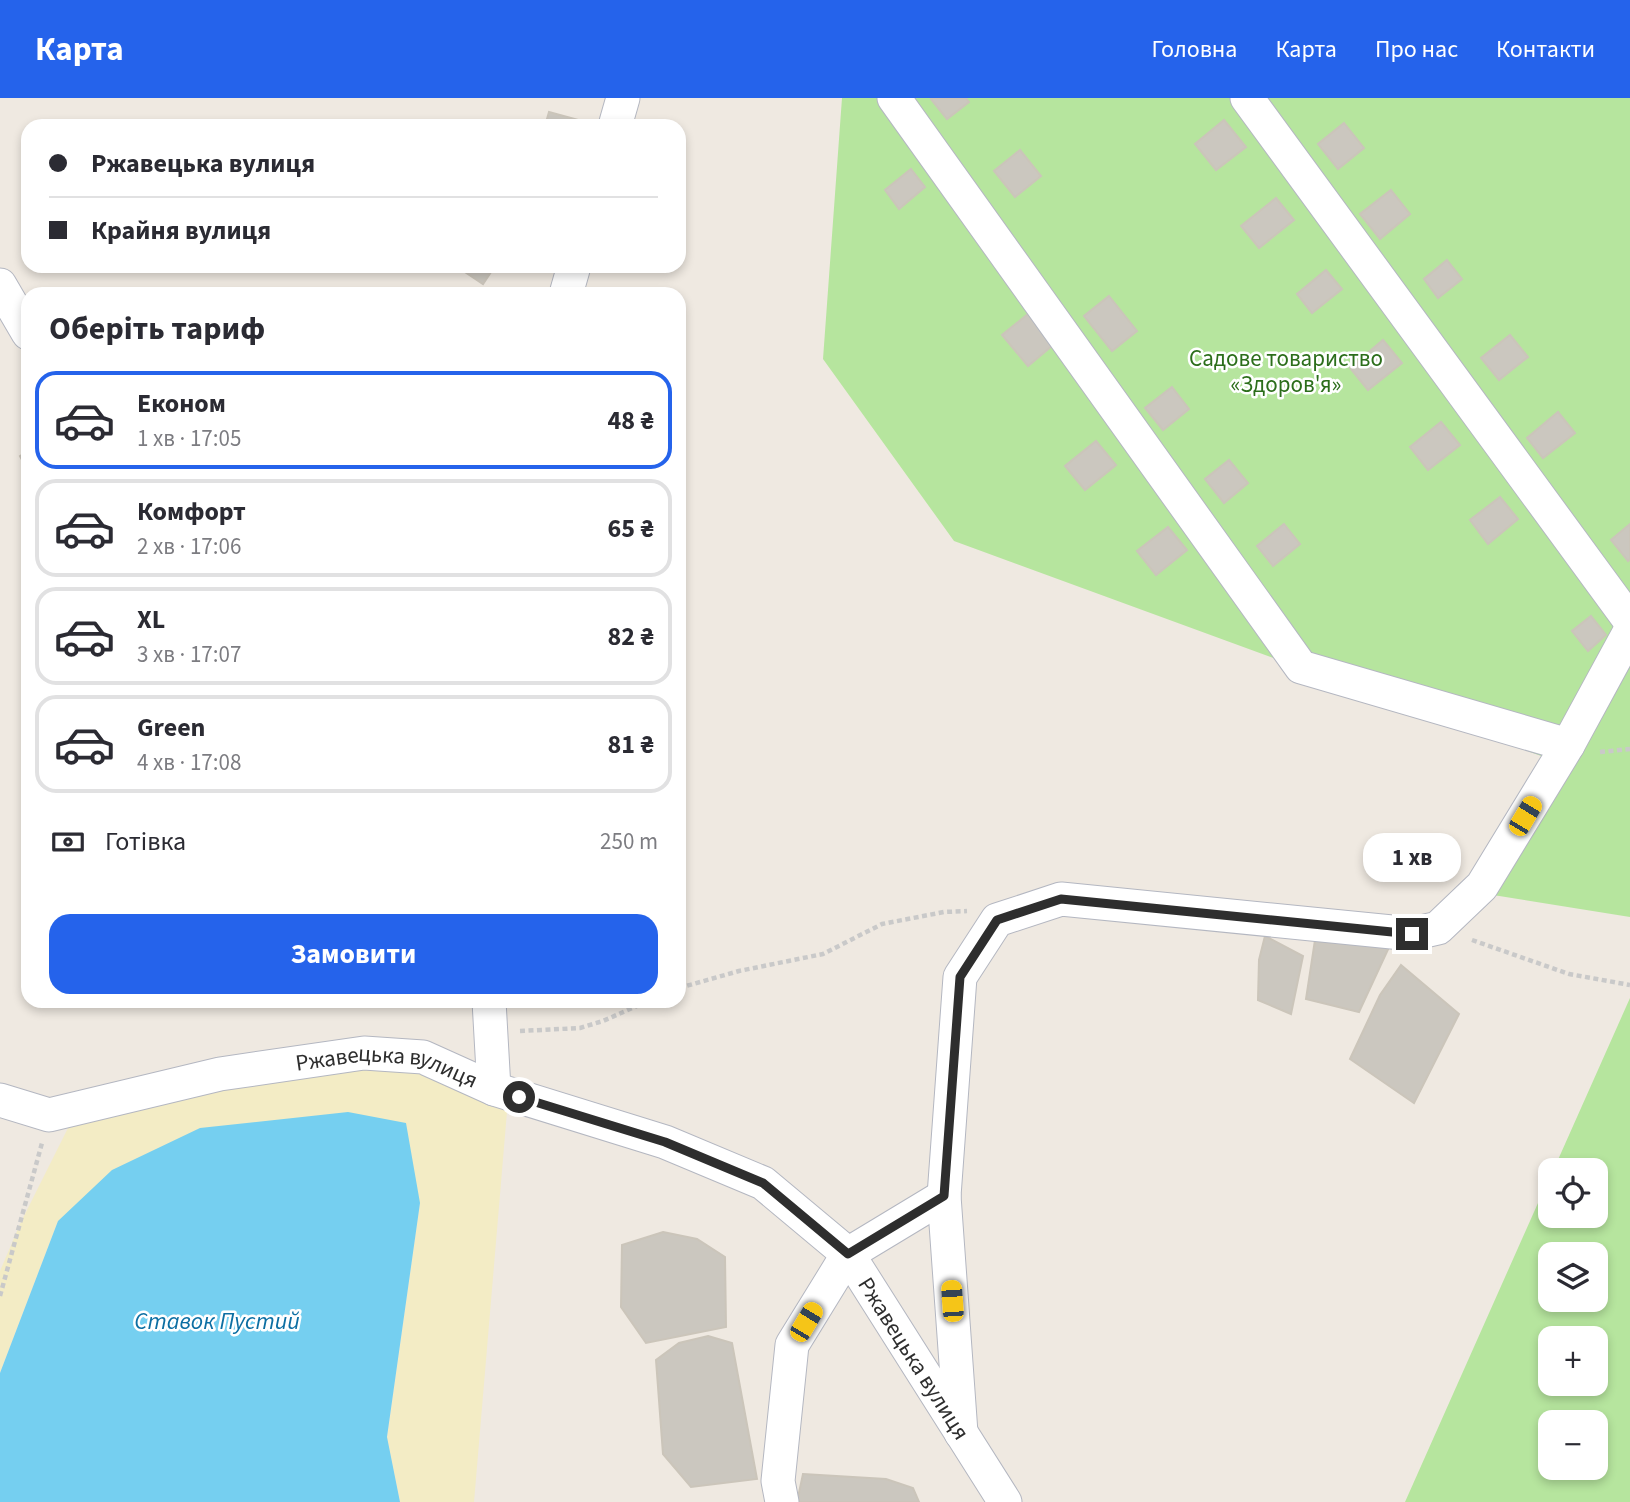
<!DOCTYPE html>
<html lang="uk">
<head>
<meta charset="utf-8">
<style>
	:root { --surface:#fff; --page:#f7f7f7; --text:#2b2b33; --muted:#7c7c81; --line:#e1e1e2; --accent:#2563eb }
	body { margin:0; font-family:"Source Sans 3",sans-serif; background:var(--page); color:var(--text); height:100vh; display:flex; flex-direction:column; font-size:26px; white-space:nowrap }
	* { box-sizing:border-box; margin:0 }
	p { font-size:23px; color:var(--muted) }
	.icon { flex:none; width:38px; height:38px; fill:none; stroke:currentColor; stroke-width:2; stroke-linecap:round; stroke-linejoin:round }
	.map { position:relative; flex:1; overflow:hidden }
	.drawer { position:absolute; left:21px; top:189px; width:665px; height:721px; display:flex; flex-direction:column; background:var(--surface); border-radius:21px; box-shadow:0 4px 10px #0003 }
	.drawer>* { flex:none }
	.hud { position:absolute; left:21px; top:21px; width:665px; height:154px; border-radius:21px; box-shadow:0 4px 10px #0003; display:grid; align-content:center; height:154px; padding:0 28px; background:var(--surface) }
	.controls { position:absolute; left:1538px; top:1060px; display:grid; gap:14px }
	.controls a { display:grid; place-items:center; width:70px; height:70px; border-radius:14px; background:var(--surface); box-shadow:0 4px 10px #0003; font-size:35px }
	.end { position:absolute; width:32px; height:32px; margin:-16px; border:9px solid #2e2e2e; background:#fff; box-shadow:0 0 0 4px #fff }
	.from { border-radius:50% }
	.bubble { position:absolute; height:49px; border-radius:21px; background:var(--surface); box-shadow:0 4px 10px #0003; font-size:23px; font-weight:700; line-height:49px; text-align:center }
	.car { position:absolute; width:21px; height:42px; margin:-21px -10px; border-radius:9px; box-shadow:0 0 5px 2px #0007; background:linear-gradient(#f5c518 24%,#345 0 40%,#f5c518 0 76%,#345 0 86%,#f5c518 0) }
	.hud b { display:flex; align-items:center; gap:24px; height:66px; font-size:26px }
	.hud b+b { border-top:2px solid var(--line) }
	.hud i { width:18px; height:18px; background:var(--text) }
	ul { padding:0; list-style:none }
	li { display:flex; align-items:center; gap:21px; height:98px; margin:0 14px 10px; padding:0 14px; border:4px solid var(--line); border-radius:21px }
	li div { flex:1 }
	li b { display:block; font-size:26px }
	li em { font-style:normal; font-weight:700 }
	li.on { border-color:var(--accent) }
	li>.icon { width:63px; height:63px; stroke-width:1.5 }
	h2 { padding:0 28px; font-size:32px; line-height:84px }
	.pay { display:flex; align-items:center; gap:18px; height:77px; padding:0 28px; font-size:26px }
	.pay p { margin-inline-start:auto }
	.action { display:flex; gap:14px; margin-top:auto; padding:14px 28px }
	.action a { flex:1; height:80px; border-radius:21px; background:var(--accent); color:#fff; font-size:28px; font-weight:700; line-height:80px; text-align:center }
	header { display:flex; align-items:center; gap:42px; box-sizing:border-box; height:98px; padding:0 35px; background:var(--accent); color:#fff }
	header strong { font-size:33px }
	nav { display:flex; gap:38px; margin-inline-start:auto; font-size:24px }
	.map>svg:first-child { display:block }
	.green { fill:#b6e59e; fill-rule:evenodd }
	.sand { fill:#f3ecc5 }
	.water { fill:#75cff0 }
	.building { fill:#cbc7bf; stroke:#cbc5ba; stroke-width:2 }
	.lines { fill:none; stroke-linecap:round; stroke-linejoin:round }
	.minor-casing { stroke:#b4b7c1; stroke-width:35 }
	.path { stroke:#c9c9c9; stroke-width:4.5; stroke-dasharray:5 3.5; stroke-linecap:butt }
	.minor { stroke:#fff; stroke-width:33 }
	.route { stroke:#2e2e2e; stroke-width:9 }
	.labels { text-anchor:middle; stroke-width:5; stroke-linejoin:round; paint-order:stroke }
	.park-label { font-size:23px; fill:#2c6e1b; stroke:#fff }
	.street-label { font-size:23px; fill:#2e2e2e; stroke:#fff }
	.water-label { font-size:24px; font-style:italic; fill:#0d6fa3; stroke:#fff }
</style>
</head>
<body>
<header>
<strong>Карта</strong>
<nav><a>Головна</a><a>Карта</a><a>Про нас</a><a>Контакти</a></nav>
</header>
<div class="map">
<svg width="1630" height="1404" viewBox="0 0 1630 1404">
	<rect width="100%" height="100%" fill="#efe9e1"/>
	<g class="green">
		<path d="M842,0H1630V819L1493,797L1566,667L954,443L823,261Z"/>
		<path d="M1630,900V1404H1405L1550,1078V1118H1596V1073H1553ZM1550,1157H1596V1202H1550ZM1550,1241H1596V1286H1550ZM1550,1325H1596V1370H1550Z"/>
	</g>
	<path class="sand" d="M423,959L508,1002L474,1404H400L387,1340L420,1105L58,1123L0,1275V1173L20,1126L73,1020L220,976Z"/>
	<g class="water">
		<path d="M679,279H686L679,341Z"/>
		<path d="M348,1014L406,1025L420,1105L387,1339L400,1404H0V1275L58,1123L112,1072L200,1030Z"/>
	</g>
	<g class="building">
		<path d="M933,0H966L969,4L947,21L931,1Z"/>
		<path d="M549,14L593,26V28H545Z"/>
		<path d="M1224,22L1246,49L1216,72L1195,46Z"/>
		<path d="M1344,25L1364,50L1338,71L1318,46Z"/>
		<path d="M1020,52L1041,78L1015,99L994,73Z"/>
		<path d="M911,71L925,89L899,111L885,92Z"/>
		<path d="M1391,92L1410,116L1380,141L1360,116Z"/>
		<path d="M1276,100L1294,122L1259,150L1241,128Z"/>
		<path d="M1447,162L1462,181L1438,200L1424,181Z"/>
		<path d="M456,168H495L483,186Z"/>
		<path d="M1326,172L1342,191L1312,215L1297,196Z"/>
		<path d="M1109,198L1137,233L1112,253L1084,218Z"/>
		<path d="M1028,216L1053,247L1028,268L1002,237Z"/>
		<path d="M1510,237L1528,259L1499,282L1481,260Z"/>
		<path d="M1383,242L1402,265L1368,292L1350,270Z"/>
		<path d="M1172,289L1189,311L1163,332L1145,310Z"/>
		<path d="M1558,314L1575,335L1543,360L1527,340Z"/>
		<path d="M1441,324L1460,347L1428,372L1410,349Z"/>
		<path d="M1096,343L1116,367L1085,392L1065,368Z"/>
		<path d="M28,353V373L20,358Z"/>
		<path d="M1229,362L1248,385L1224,405L1205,381Z"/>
		<path d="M1500,399L1518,421L1488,446L1470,422Z"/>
		<path d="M1284,426L1300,446L1273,468L1257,448Z"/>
		<path d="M1630,426V461L1628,463L1611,442Z"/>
		<path d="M1168,429L1187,452L1156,477L1137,453Z"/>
		<path d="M1591,518L1606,537L1588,553L1572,533Z"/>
		<path d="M1265,838L1303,858L1291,916L1258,902L1259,862Z"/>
		<path d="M1315,842L1391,845L1359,914L1306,901Z"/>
		<path d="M1401,867L1459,916L1414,1005L1350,961L1380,897Z"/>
		<path d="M663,1134L697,1141L725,1159L726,1229L646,1245L621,1209L622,1147Z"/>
		<path d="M708,1238L732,1245L757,1381L691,1389L663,1356L656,1262L679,1245Z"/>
		<path d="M803,1376L886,1381L913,1390L919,1404H797Z"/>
	</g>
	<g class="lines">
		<defs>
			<g id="minor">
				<path d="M894,0L1301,569L1568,647"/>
				<path d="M1247,0L1630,523"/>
				<path d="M615,28L623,0"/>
				<path d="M0,187L28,235"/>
				<path d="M566,196L574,168"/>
				<path d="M489,903L494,991"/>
				<path id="s1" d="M0,1002L49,1017L220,976L364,955L423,959L494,991L665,1044L763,1085L848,1156L1005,1404"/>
				<path d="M961,1335L944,1098L960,879L997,822L1061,801L1412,836L1438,830L1482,788L1568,647L1630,533"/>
				<path d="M782,1404L778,1383L792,1247L848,1156L944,1098"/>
			</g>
		</defs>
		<use href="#minor" class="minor-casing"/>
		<g class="path">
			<path d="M1600,654L1630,651"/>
			<path d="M1472,842L1569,876L1630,887"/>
			<path d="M679,890L739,873L823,856L882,826L944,814L967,813"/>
			<path d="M520,933L580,930L603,923L648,903"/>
			<path d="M0,1198L42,1045"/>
		</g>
		<use href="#minor" class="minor"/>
	</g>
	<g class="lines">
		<path class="route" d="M519,999L665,1044L763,1085L848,1156L944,1098L960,879L997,822L1061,801L1412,836"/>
	</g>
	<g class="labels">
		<g class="park-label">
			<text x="1286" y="268">Садове товариство<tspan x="1286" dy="26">«Здоров'я»</tspan></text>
		</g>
		<g class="street-label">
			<text dy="8" stroke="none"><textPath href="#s1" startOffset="397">Ржавецька вулиця</textPath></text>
			<text dy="8" stroke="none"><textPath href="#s1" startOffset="1029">Ржавецька вулиця</textPath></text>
		</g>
		<g class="water-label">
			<text x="217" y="1231">Ставок Пустий</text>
		</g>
	</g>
</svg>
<div class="controls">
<a><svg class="icon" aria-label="locate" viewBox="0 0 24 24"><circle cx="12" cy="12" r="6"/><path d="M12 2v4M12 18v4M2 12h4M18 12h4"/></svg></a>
<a><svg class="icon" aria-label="layers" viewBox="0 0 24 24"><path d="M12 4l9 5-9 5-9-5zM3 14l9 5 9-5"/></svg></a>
<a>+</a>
<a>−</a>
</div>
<i class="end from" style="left:519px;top:999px"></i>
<i class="end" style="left:1412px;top:836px"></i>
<div class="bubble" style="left:1363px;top:735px;width:98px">1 хв</div>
<i class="car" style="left:1525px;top:718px;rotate:31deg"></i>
<i class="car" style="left:952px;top:1203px;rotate:356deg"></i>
<i class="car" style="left:806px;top:1224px;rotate:31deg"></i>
<div class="hud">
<b><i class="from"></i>Ржавецька вулиця</b>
<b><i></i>Крайня вулиця</b>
</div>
<section class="drawer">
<h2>Оберіть тариф</h2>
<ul>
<li class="on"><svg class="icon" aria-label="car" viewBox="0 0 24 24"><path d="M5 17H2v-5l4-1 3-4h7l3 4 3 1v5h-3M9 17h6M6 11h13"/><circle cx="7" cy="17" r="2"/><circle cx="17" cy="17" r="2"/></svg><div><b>Економ</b><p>1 хв · 17:05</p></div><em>48 ₴</em></li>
<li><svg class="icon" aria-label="car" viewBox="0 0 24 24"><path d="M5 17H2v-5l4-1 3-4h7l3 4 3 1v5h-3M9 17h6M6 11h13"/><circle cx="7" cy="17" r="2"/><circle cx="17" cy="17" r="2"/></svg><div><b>Комфорт</b><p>2 хв · 17:06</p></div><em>65 ₴</em></li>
<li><svg class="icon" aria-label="car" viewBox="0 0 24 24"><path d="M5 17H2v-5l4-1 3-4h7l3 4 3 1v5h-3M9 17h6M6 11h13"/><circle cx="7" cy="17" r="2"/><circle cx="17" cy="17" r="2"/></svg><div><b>XL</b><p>3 хв · 17:07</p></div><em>82 ₴</em></li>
<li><svg class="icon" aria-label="car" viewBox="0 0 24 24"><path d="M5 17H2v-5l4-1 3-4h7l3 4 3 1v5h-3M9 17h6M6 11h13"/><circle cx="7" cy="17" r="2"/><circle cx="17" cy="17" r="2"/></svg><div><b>Green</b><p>4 хв · 17:08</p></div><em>81 ₴</em></li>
</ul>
<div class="pay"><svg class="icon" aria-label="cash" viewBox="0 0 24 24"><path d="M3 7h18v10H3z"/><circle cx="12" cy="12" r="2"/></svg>Готівка<p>250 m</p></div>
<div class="action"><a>Замовити</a></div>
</section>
</div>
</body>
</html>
